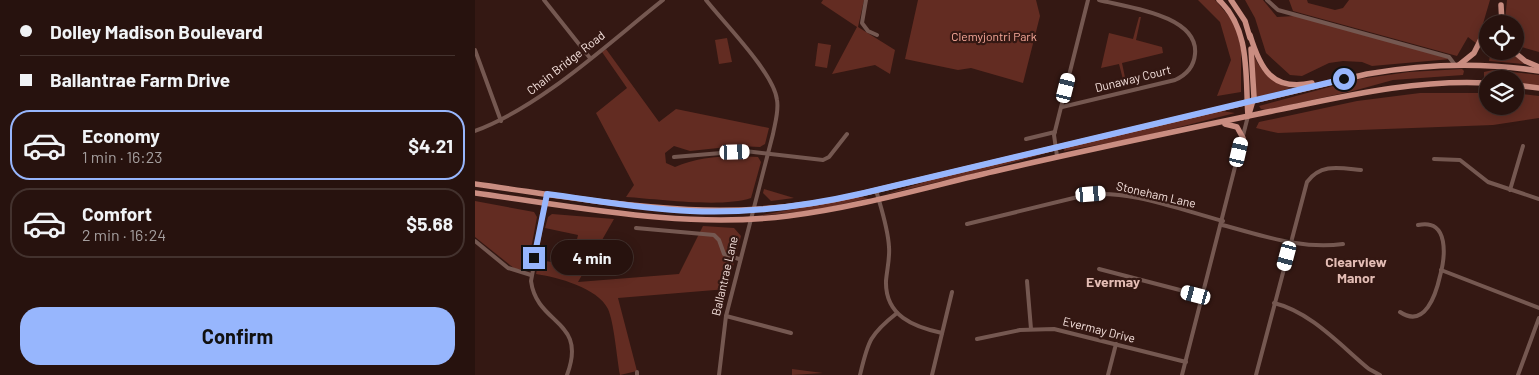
<!DOCTYPE html>
<html lang="en">
<head>
<meta charset="utf-8">
<style>
	:root { --surface:#27120e; --page:#2f1b17; --text:#f1f3f6; --muted:#a49e9e; --line:#43322e; --accent:#97b6fd }
	body { margin:0; font-family:Barlow,sans-serif; background:var(--page); color:var(--text); height:100vh; display:flex; flex-direction:column; font-size:19px; white-space:nowrap }
	* { box-sizing:border-box; margin:0 }
	p { font-size:16px; color:var(--muted) }
	.icon { flex:none; width:28px; height:28px; fill:none; stroke:currentColor; stroke-width:2; stroke-linecap:round; stroke-linejoin:round }
	.map { position:relative; flex:1; overflow:hidden }
	.details { display:flex; flex-direction:column; background:var(--surface); width:475px }
	.details>* { flex:none }
	.hud { display:grid; align-content:center; height:110px; padding:0 20px; background:var(--surface) }
	.controls { position:absolute; left:1004px; top:15px; display:grid; gap:10px }
	.controls a { display:grid; place-items:center; width:45px; height:45px; border-radius:50%; background:var(--surface); box-shadow:0 2px 12px #0003,0 0 0 1px var(--line); font-size:25px }
	.end { position:absolute; width:22px; height:22px; margin:-11px; border:6px solid #97b6fd; background:#111; box-shadow:0 0 0 2px #111 }
	.from { border-radius:50% }
	.bubble { position:absolute; height:35px; border-radius:18px; background:var(--surface); box-shadow:0 2px 12px #0003,0 0 0 1px var(--line); font-size:16px; font-weight:700; line-height:35px; text-align:center }
	.car { position:absolute; width:15px; height:30px; margin:-15px -8px; border-radius:6px; box-shadow:0 0 4px 1px #0007; background:linear-gradient(#fff 24%,#345 0 40%,#fff 0 76%,#345 0 86%,#fff 0) }
	.hud b { display:flex; align-items:center; gap:18px; height:48px; font-size:19px }
	.hud b+b { border-top:1px solid var(--line) }
	.hud i { width:12px; height:12px; background:var(--text) }
	ul { padding:0; list-style:none }
	li { display:flex; align-items:center; gap:15px; height:70px; margin:0 10px 8px; padding:0 10px; border:2px solid var(--line); border-radius:20px }
	li div { flex:1 }
	li b { display:block; font-size:19px }
	li em { font-style:normal; font-weight:700 }
	li.selected { border-color:var(--accent) }
	li>.icon { width:45px; height:45px; stroke-width:1.5 }
	.button { display:flex; gap:10px; margin-top:auto; padding:10px 20px }
	.button a { flex:1; height:58px; border-radius:20px; background:var(--accent); color:#111; font-size:20px; font-weight:700; line-height:58px; text-align:center }
	main { display:flex; flex:1; min-height:0 }
	.map>svg:first-child { display:block }
	.green { fill:#632c22 }
	.lines { fill:none; stroke-linecap:round; stroke-linejoin:round }
	.minor { stroke:#755851; stroke-width:4 }
	.primary { stroke:#ca8d81; stroke-width:5.5 }
	.route { stroke:#97b6fd; stroke-width:6 }
	.labels { text-anchor:middle; stroke-width:4.5; stroke-linejoin:round; paint-order:stroke }
	.park-label { font-size:12px; fill:#f9aa9b; stroke:#341813 }
	.street-label { font-size:12px; fill:#f5e1dd; stroke:#341813 }
	.neighbourhood-label { font-size:14px; font-weight:bold; fill:#e3bcb4; stroke:#341813 }
</style>
</head>
<body>
<main>
<section class="details">
<div class="hud">
<b><i class="from"></i>Dolley Madison Boulevard</b>
<b><i></i>Ballantrae Farm Drive</b>
</div>
<ul>
<li class="selected"><svg class="icon" aria-label="car" viewBox="0 0 24 24"><path d="M5 17H2v-5l4-1 3-4h7l3 4 3 1v5h-3M9 17h6M6 11h13"/><circle cx="7" cy="17" r="2"/><circle cx="17" cy="17" r="2"/></svg><div><b>Economy</b><p>1 min · 16:23</p></div><em>$4.21</em></li>
<li><svg class="icon" aria-label="car" viewBox="0 0 24 24"><path d="M5 17H2v-5l4-1 3-4h7l3 4 3 1v5h-3M9 17h6M6 11h13"/><circle cx="7" cy="17" r="2"/><circle cx="17" cy="17" r="2"/></svg><div><b>Comfort</b><p>2 min · 16:24</p></div><em>$5.68</em></li>
</ul>
<div class="button"><a>Confirm</a></div>
</section>
<div class="map">
<svg width="1064" height="375" viewBox="0 0 1064 375">
	<rect width="100%" height="100%" fill="#341813"/>
	<g class="green">
		<path d="M348,0H389L383,27L420,50L415,74L400,65L357,74L382,27L346,3Z"/>
		<path d="M443,0H561L565,16L548,83L496,68L483,70L430,59Z"/>
		<path d="M723,0H740L758,21L763,35L766,49V92L742,96L756,60L745,22Z"/>
		<path d="M770,0H788L802,17L820,16L976,59L897,66L887,62L868,61L854,63L827,76L815,75L791,53L780,18Z"/>
		<path d="M814,0H832L833,3L860,10L868,8L874,0H1015L1002,44L993,37L982,56L818,11Z"/>
		<path d="M1032,0H1064V52L1040,45V24H1031L1030,21Z"/>
		<path d="M664,17H666L661,40L687,47L688,53L647,63L652,87H650L644,64L626,68L634,33L658,39Z"/>
		<path d="M252,38L257,62L244,64L240,40Z"/>
		<path d="M343,43L356,45L352,68L340,66Z"/>
		<path d="M131,49L184,122L201,109L294,128L290,144L285,147L262,146L215,151L199,146L190,153L191,163L200,167C224,156 256,155 283,157L286,162L276,198C247,208 183,199 151,197L159,185L121,113L152,88L127,52Z"/>
		<path d="M1016,51H1019V55L1022,51H1035L1049,64L1014,61Z"/>
		<path d="M778,53C785,72 797,82 816,88L780,98Z"/>
		<path d="M987,69L989,71L988,75L918,80L878,91L792,110L786,109L784,106L884,79L934,72Z"/>
		<path d="M1018,70L1064,75V86L1040,83V79H1012L1009,77V72Z"/>
		<path d="M945,93H1012V106H1040V93L1064,96V118L1018,125L803,133L781,128L784,122L882,101Z"/>
		<path d="M746,111L760,113L661,138L589,151L590,148Z"/>
		<path d="M575,152L501,173L408,195L459,179Z"/>
		<path d="M289,189L319,198L296,201L288,193Z"/>
		<path d="M383,197L394,198L342,210L282,216Z"/>
		<path d="M0,201L59,212L62,217L52,270L40,269L0,237Z"/>
		<path d="M77,214L139,219L103,282L204,274L228,226L259,228L266,236L252,289L143,298L162,371L145,375C142,359 139,322 133,309C123,288 82,277 61,274L64,260L96,265L103,235L70,228L73,217Z"/>
		<path d="M317,369L348,373L317,375Z"/>
	</g>
	<g class="lines">
		<g class="minor">
			<path d="M69,0L115,58"/>
			<path d="M231,0C249,23 299,73 302,100C304,111 300,123 298,134L251,316L244,375"/>
			<path d="M391,0L387,23L393,31L402,35"/>
			<path d="M792,0L803,10L974,57L980,65"/>
			<path d="M0,50L26,121"/>
			<path d="M587,107L700,80C711,75 719,66 720,54C724,15 651,7 624,0"/>
			<path d="M0,131C67,106 131,45 188,0"/>
			<path d="M551,139L580,132"/>
			<path d="M582,156L579,135L613,0"/>
			<path d="M199,157L270,151L348,160L354,157L372,134"/>
			<path d="M959,159L985,160L1013,182L1064,199"/>
			<path d="M401,190C406,208 413,228 414,247C415,258 412,269 411,281C410,316 439,327 467,333"/>
			<path d="M1035,190L1048,146"/>
			<path d="M72,194L56,281C62,326 113,319 92,375"/>
			<path d="M492,224L611,195C653,189 706,210 748,221"/>
			<path d="M747,225C787,235 826,250 868,244"/>
			<path d="M161,228L239,235L244,240L249,254L264,259"/>
			<path d="M0,241L33,268L56,275"/>
			<path d="M624,269L728,296"/>
			<path d="M966,270L1064,308"/>
			<path d="M552,281L556,329"/>
			<path d="M799,303C836,312 865,345 894,369L905,375"/>
			<path d="M925,312C950,329 961,294 965,276C970,258 975,218 943,225"/>
			<path d="M251,316L316,333"/>
			<path d="M502,339L545,330L579,329L711,362"/>
			<path d="M162,372V375"/>
			<path d="M385,375C393,342 394,335 422,313"/>
			<path d="M457,375L477,292"/>
			<path d="M633,375L641,344"/>
			<path d="M707,375L773,116"/>
			<path d="M781,375L832,182C846,163 865,168 886,170"/>
			<path d="M1043,375L1064,318"/>
		</g>
		<g class="primary">
			<path d="M744,0C776,30 770,76 773,116"/>
			<path d="M756,0L770,21L775,38"/>
			<path d="M1026,5L1027,24"/>
			<path d="M775,35C785,68 797,92 837,83"/>
			<path d="M1038,51L1050,61L1064,67"/>
			<path d="M984,65L999,53L1011,29"/>
			<path d="M1040,85L1064,88"/>
			<path d="M774,114L779,97L776,49"/>
			<path d="M750,124L762,127L768,138"/>
			<path d="M0,184C132,202 244,226 377,196L892,74C949,64 1007,62 1064,71"/>
			<path d="M0,193C103,207 209,229 313,216C385,207 455,186 525,170C611,150 697,132 783,114C859,99 934,79 1012,83"/>
		</g>
	</g>
	<g class="lines">
		<path class="route" d="M59,258L72,194C119,200 167,209 215,211C274,214 332,206 389,193L869,79"/>
	</g>
	<g class="labels">
		<g class="park-label">
			<text x="519" y="41">Clemyjontri Park</text>
		</g>
		<g class="street-label">
			<text transform="translate(91 63) rotate(-38)" y="4">Chain Bridge Road</text>
			<text transform="translate(658 79) rotate(-14)" y="4">Dunaway Court</text>
			<text transform="translate(681 195) rotate(13)" y="4">Stoneham Lane</text>
			<text transform="translate(250 276) rotate(-77)" y="4">Ballantrae Lane</text>
			<text transform="translate(624 330) rotate(14)" y="4">Evermay Drive</text>
		</g>
		<g class="neighbourhood-label">
			<text x="881" y="267">Clearview<tspan x="881" dy="16">Manor</tspan></text>
			<text x="638" y="287">Evermay</text>
		</g>
	</g>
</svg>
<div class="controls">
<a><svg class="icon" aria-label="locate" viewBox="0 0 24 24"><circle cx="12" cy="12" r="6"/><path d="M12 2v4M12 18v4M2 12h4M18 12h4"/></svg></a>
<a><svg class="icon" aria-label="layers" viewBox="0 0 24 24"><path d="M12 4l9 5-9 5-9-5zM3 14l9 5 9-5"/></svg></a>
</div>
<i class="end from" style="left:869px;top:79px"></i>
<i class="end" style="left:59px;top:258px"></i>
<div class="bubble" style="left:76px;top:240px;width:82px">4 min</div>
<i class="car" style="left:591px;top:88px;rotate:14deg"></i>
<i class="car" style="left:260px;top:152px;rotate:88deg"></i>
<i class="car" style="left:764px;top:152px;rotate:13deg"></i>
<i class="car" style="left:616px;top:194px;rotate:85deg"></i>
<i class="car" style="left:812px;top:256px;rotate:195deg"></i>
<i class="car" style="left:721px;top:295px;rotate:285deg"></i>
</div>
</main>
</body>
</html>
